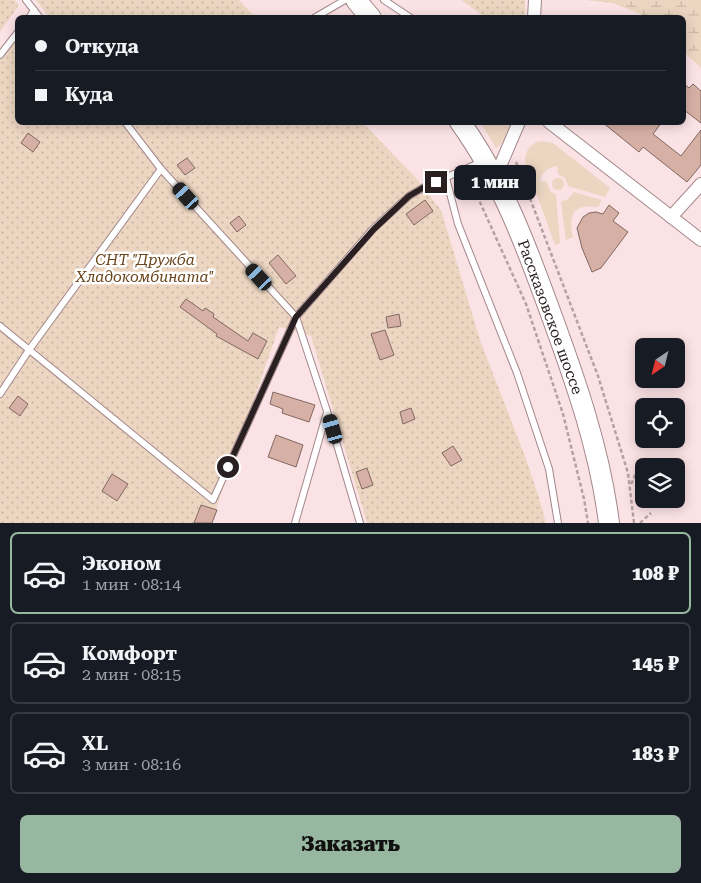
<!DOCTYPE html>
<html lang="ru">
<head>
<meta charset="utf-8">
<style>
	:root { --surface:#171b24; --page:#242831; --text:#f1f3f6; --muted:#9ea1a6; --line:#363941; --accent:#98b7a0 }
	body { margin:0; font-family:"Roboto Serif",serif; background:var(--page); color:var(--text); height:100vh; display:flex; flex-direction:column; font-size:19px; white-space:nowrap }
	* { box-sizing:border-box; margin:0 }
	p { font-size:16px; color:var(--muted) }
	.icon { flex:none; width:28px; height:28px; fill:none; stroke:currentColor; stroke-width:2; stroke-linecap:round; stroke-linejoin:round }
	.map { position:relative; height:523px; overflow:hidden }
	.sheet { display:flex; flex-direction:column; background:var(--surface); flex:1 }
	.sheet>* { flex:none }
	.top-card { position:absolute; left:15px; top:15px; width:671px; height:110px; border-radius:8px; box-shadow:0 2px 12px #0003; display:grid; align-content:center; height:110px; padding:0 20px; background:var(--surface) }
	.needle { width:32px; rotate:215deg }
	.buttons { position:absolute; left:635px; top:338px; display:grid; gap:10px }
	.buttons a { display:grid; place-items:center; width:50px; height:50px; border-radius:8px; background:var(--surface); box-shadow:0 2px 12px #0003; font-size:25px }
	.end { position:absolute; width:22px; height:22px; margin:-11px; border:6px solid #2a1f21; background:#fff; box-shadow:0 0 0 2px #fff }
	.from { border-radius:50% }
	.bubble { position:absolute; height:35px; border-radius:8px; background:var(--surface); box-shadow:0 2px 12px #0003; font-size:16px; font-weight:800; line-height:35px; text-align:center }
	.car { position:absolute; width:15px; height:30px; margin:-15px -8px; border-radius:6px; box-shadow:0 0 4px 1px #0007; background:linear-gradient(#222 24%,#8ab4d8 0 40%,#222 0 76%,#8ab4d8 0 86%,#222 0) }
	.top-card b { display:flex; align-items:center; gap:18px; height:48px; font-size:19px }
	.top-card b+b { border-top:1px solid var(--line) }
	.top-card i { width:12px; height:12px; background:var(--text) }
	ul { padding:9px 0 0; list-style:none }
	li { display:flex; align-items:center; gap:15px; height:82px; margin:0 10px 8px; padding:0 10px; border:2px solid var(--line); border-radius:8px }
	li div { flex:1 }
	li b { display:block; font-size:19px }
	li em { font-style:normal; font-weight:800 }
	li.active { border-color:var(--accent) }
	li>.icon { width:45px; height:45px; stroke-width:1.5 }
	.cta { display:flex; gap:10px; margin-top:auto; padding:10px 20px }
	.cta a { flex:1; height:58px; border-radius:8px; background:var(--accent); color:#111; font-size:20px; font-weight:800; line-height:58px; text-align:center }
	.map>svg:first-child { display:block }
	.green { fill:#ecd6c2 }
	.wetland { fill:url(#wetland-marsh) }
	.garden { fill:url(#garden-dots) }
	.building { fill:#d6b0a5; stroke:#826861 }
	.lines { fill:none; stroke-linecap:round; stroke-linejoin:round }
	.service-casing { stroke:#a3878b; stroke-width:8 }
	.minor-casing { stroke:#a3878b; stroke-width:14 }
	.primary-casing { stroke:#a3878b; stroke-width:22 }
	.path { stroke:#b5a1a4; stroke-width:2.5; stroke-dasharray:4 2.5; stroke-linecap:butt }
	.service { stroke:#fff; stroke-width:6 }
	.minor { stroke:#fff; stroke-width:12 }
	.primary { stroke:#fff; stroke-width:20 }
	.route { stroke:#2a1f21; stroke-width:6 }
	.labels { text-anchor:middle; stroke-width:5; stroke-linejoin:round; paint-order:stroke }
	.park-label { font-size:15px; font-style:italic; fill:#6a4319; stroke:#fff }
	.street-label { font-size:15px; fill:#2a1f21; stroke:#fff }
</style>
</head>
<body>
<div class="map">
<svg width="701" height="523" viewBox="0 0 701 523">
	<defs>
		<pattern id="wetland-marsh" width="20" height="14" patternUnits="userSpaceOnUse" patternTransform="scale(1.25)"><rect width="20" height="14" fill="#ecd6c2"/><path d="M1 5h8M5 5V1M11 12h8M15 12V8" fill="none" stroke="#cbb7a6"/></pattern>
		<pattern id="garden-dots" width="8" height="8" patternUnits="userSpaceOnUse" patternTransform="scale(1.25)"><rect width="8" height="8" fill="#ecd6c2"/><path d="M2 2h.1M6 6h.1" fill="none" stroke="#cbb7a6" stroke-width="1.8" stroke-linecap="round"/></pattern>
	</defs>
	<rect width="100%" height="100%" fill="#fbe2e5"/>
	<g class="green">
		<path d="M481,123H506L510,125C510,135 504,142 496,148Z"/>
		<path d="M541,141L553,143L610,188L605,197L568,186L565,178L558,174L557,166C549,167 542,172 540,181L547,182L550,191L556,195L560,243L555,245L525,162C525,151 530,143 541,141Z"/>
		<circle cx="558" cy="184" r="6"/>
		<path d="M574,192L602,200L598,207C573,204 568,214 573,237L566,240L561,202L568,199Z"/>
	</g>
	<path class="wetland" d="M585,0H701V68L684,52V18L648,17L612,3Z"/>
	<g class="garden">
		<path d="M0,0H14L19,5L0,32Z"/>
		<path d="M36,0H239L255,17H49Z"/>
		<path d="M461,0H525V17H485Z"/>
		<path d="M17,30L18,122L363,123L416,178L441,210L480,340L526,459L539,498L546,523H367L311,336L279,327L211,523H0V54Z"/>
	</g>
	<g class="building">
		<path d="M684,84L689,88L693,84L701,91V123L684,110Z"/>
		<path d="M602,122H662L653,134L681,156L701,130V165L687,182L643,147L639,152Z"/>
		<path d="M28,133L40,142L33,152L21,143Z"/>
		<path d="M187,158L195,168L185,175L177,165Z"/>
		<path d="M425,200L433,211L414,225L406,214Z"/>
		<path d="M609,205L619,213L613,221L628,232L601,268L592,272L582,248L577,228L583,217L589,213L596,212L603,214Z"/>
		<path d="M239,216L246,225L237,232L230,223Z"/>
		<path d="M278,255L296,276L286,284L269,263Z"/>
		<path d="M186,299L203,311L205,308L214,314L213,317L248,341L253,333L267,341L258,359L216,336L217,334L180,307Z"/>
		<path d="M399,314L401,326L388,328L386,317Z"/>
		<path d="M385,330L394,355L380,360L371,334Z"/>
		<path d="M273,392L315,405L309,422L282,413L283,409L270,404Z"/>
		<path d="M18,396L28,404L20,416L9,408Z"/>
		<path d="M411,408L415,419L403,424L400,412Z"/>
		<path d="M276,435L303,445L296,467L268,457Z"/>
		<path d="M453,446L462,460L451,466L442,453Z"/>
		<path d="M367,468L373,485L362,489L356,472Z"/>
		<path d="M112,474L128,484L117,501L102,491Z"/>
		<path d="M201,505L217,510L212,523H194Z"/>
	</g>
	<g class="lines">
		<defs>
			<g id="service">
				<path d="M26,0L40,18"/>
				<path d="M384,0L411,18"/>
				<path d="M29,18L34,10"/>
				<path d="M314,18L345,0"/>
				<path d="M0,55L18,32"/>
				<path d="M446,178L458,224L517,373L549,469L558,523"/>
				<path d="M0,326L213,500L296,317L161,169L125,122"/>
				<path d="M0,394L29,350L161,169"/>
				<path d="M295,523L327,412"/>
				<path d="M360,523L327,411L296,317L373,229L409,196L426,186L484,161"/>
			</g>
			<g id="minor">
				<path d="M534,18L535,0"/>
				<path d="M549,122L701,240"/>
				<path d="M495,178L519,122"/>
				<path d="M671,217L701,184"/>
			</g>
			<g id="primary">
				<path d="M356,0L371,18"/>
				<path d="M460,122C502,180 527,248 551,314C576,382 600,451 609,523"/>
			</g>
		</defs>
		<use href="#service" class="service-casing"/>
		<use href="#minor" class="minor-casing"/>
		<use href="#primary" class="primary-casing"/>
		<g class="path">
			<path d="M516,162L598,376L628,473L634,523"/>
			<path d="M469,178L526,304L563,414L584,499L588,523"/>
			<path d="M631,484C636,476 637,465 645,459C654,463 660,465 669,461"/>
			<path d="M640,523L651,513"/>
		</g>
		<use href="#service" class="service"/>
		<use href="#minor" class="minor"/>
		<use href="#primary" class="primary"/>
	</g>
	<g class="lines">
		<path class="route" d="M228,467L296,317L374,229L409,196L426,186L436,182"/>
	</g>
	<g class="labels">
		<g class="park-label">
			<text x="145" y="265">СНТ "Дружба<tspan x="145" dy="17">Хладокомбината"</tspan></text>
		</g>
		<g class="street-label">
			<text transform="translate(550 317) rotate(70)" y="5">Рассказовское шоссе</text>
		</g>
	</g>
</svg>
<div class="buttons">
<a><svg class="needle" viewBox="-14 -14 28 28"><path d="M0-13l5 13h-10z" fill="#e53935"/><path d="M0 13l5-13h-10z" fill="#9ea1a6"/></svg></a>
<a><svg class="icon" aria-label="locate" viewBox="0 0 24 24"><circle cx="12" cy="12" r="6"/><path d="M12 2v4M12 18v4M2 12h4M18 12h4"/></svg></a>
<a><svg class="icon" aria-label="layers" viewBox="0 0 24 24"><path d="M12 4l9 5-9 5-9-5zM3 14l9 5 9-5"/></svg></a>
</div>
<i class="end from" style="left:228px;top:467px"></i>
<i class="end" style="left:436px;top:182px"></i>
<div class="bubble" style="left:454px;top:165px;width:82px">1 мин</div>
<i class="car" style="left:186px;top:196px;rotate:318deg"></i>
<i class="car" style="left:259px;top:277px;rotate:317deg"></i>
<i class="car" style="left:333px;top:429px;rotate:344deg"></i>
<div class="top-card">
<b><i class="from"></i>Откуда</b>
<b><i></i>Куда</b>
</div>
</div>
<section class="sheet">
<ul>
<li class="active"><svg class="icon" aria-label="car" viewBox="0 0 24 24"><path d="M5 17H2v-5l4-1 3-4h7l3 4 3 1v5h-3M9 17h6M6 11h13"/><circle cx="7" cy="17" r="2"/><circle cx="17" cy="17" r="2"/></svg><div><b>Эконом</b><p>1 мин · 08:14</p></div><em>108 ₽</em></li>
<li><svg class="icon" aria-label="car" viewBox="0 0 24 24"><path d="M5 17H2v-5l4-1 3-4h7l3 4 3 1v5h-3M9 17h6M6 11h13"/><circle cx="7" cy="17" r="2"/><circle cx="17" cy="17" r="2"/></svg><div><b>Комфорт</b><p>2 мин · 08:15</p></div><em>145 ₽</em></li>
<li><svg class="icon" aria-label="car" viewBox="0 0 24 24"><path d="M5 17H2v-5l4-1 3-4h7l3 4 3 1v5h-3M9 17h6M6 11h13"/><circle cx="7" cy="17" r="2"/><circle cx="17" cy="17" r="2"/></svg><div><b>XL</b><p>3 мин · 08:16</p></div><em>183 ₽</em></li>
</ul>
<div class="cta"><a>Заказать</a></div>
</section>
</body>
</html>
